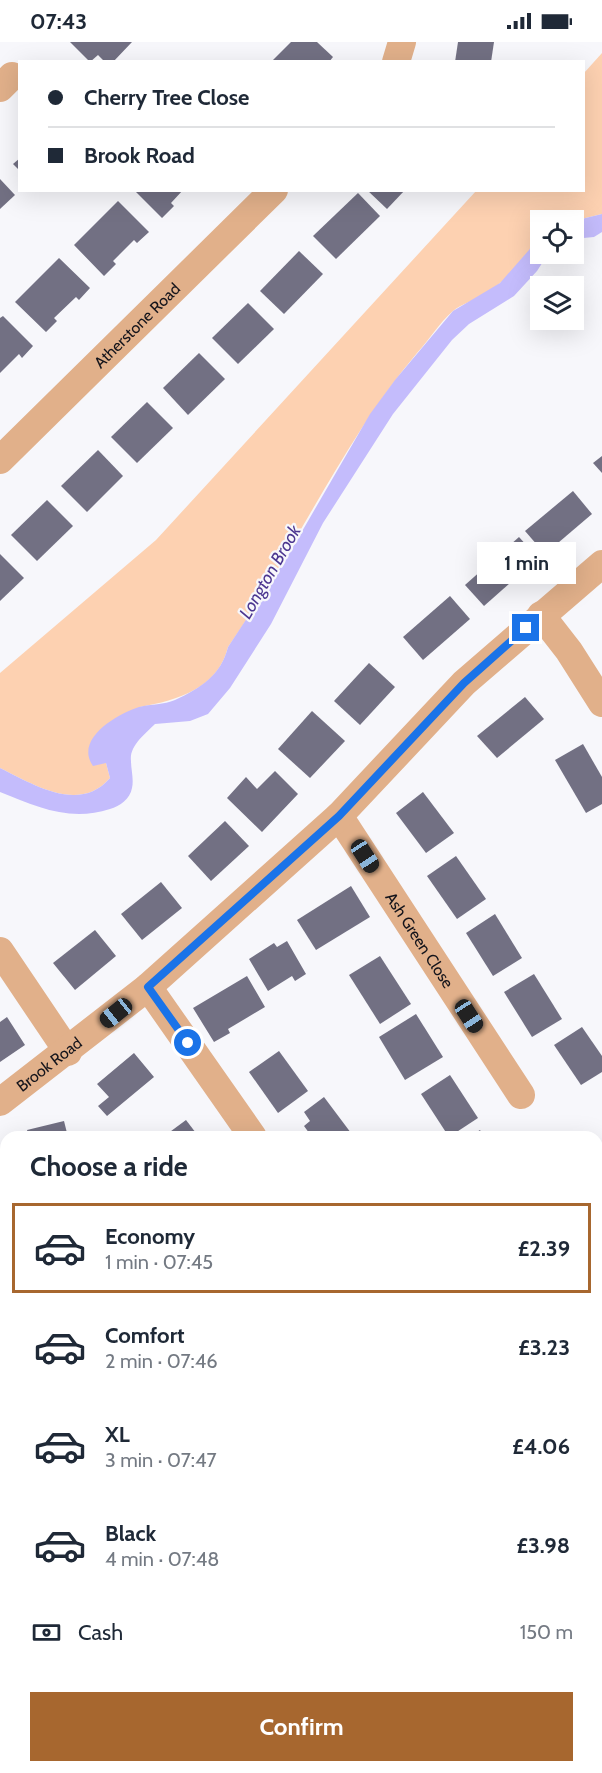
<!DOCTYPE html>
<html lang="en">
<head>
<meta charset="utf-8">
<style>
	:root { --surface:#fff; --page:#f2f2f3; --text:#1f2937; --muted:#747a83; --line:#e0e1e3; --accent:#a7672f }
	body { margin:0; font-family:Cabin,sans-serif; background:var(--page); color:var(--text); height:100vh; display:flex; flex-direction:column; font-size:22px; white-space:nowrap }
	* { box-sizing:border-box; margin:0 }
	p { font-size:20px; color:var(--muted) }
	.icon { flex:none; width:33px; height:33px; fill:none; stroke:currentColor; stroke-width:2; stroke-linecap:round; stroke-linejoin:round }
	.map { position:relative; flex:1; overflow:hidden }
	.side { position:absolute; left:0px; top:1089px; width:603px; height:642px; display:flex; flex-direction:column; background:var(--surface); border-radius:18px 18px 0 0; box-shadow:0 6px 24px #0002 }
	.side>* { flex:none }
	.top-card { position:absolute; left:18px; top:18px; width:567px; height:132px; border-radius:0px; box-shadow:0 6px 24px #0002; display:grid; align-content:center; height:132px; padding:0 30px; background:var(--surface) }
	.buttons { position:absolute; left:530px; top:168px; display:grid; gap:12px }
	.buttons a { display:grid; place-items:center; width:54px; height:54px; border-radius:0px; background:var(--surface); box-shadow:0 6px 24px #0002; font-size:30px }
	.end { position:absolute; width:27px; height:27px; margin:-14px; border:8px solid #1a73e8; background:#fff; box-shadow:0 0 0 3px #fff }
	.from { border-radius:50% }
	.bubble { position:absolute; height:42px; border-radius:0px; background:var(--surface); box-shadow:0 6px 24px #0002; font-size:20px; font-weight:700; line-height:42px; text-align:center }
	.car { position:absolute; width:18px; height:36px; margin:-18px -9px; border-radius:8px; box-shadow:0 0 4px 2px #0007; background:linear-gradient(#222 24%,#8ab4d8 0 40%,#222 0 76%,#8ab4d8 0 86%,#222 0) }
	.top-card b { display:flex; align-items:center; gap:21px; height:57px; font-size:22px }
	.top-card b+b { border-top:2px solid var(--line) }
	.top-card i { width:15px; height:15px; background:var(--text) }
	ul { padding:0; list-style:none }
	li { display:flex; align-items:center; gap:18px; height:90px; margin:0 12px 9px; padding:0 18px; border:3px solid transparent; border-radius:0px }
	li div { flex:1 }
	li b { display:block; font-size:22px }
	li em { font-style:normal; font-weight:700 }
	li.on { border-color:var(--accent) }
	li>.icon { width:54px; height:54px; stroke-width:1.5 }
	h2 { padding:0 30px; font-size:27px; line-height:72px }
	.pay { display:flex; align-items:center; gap:15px; height:66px; padding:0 30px; font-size:22px }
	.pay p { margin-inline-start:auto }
	.button { display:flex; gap:12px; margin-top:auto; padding:12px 30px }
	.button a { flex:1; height:69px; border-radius:0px; background:var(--accent); color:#fff; font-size:24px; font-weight:700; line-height:69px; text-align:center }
	.status { display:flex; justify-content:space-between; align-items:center; height:42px; padding:0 30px; background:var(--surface); direction:ltr }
	.status svg { height:16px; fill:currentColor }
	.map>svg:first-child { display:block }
	.green { fill:#fdd1b1 }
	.water { fill:#c4bcfc }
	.building { fill:#727083 }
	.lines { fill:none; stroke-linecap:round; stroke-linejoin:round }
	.minor { stroke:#e1b08a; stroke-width:28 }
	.major { stroke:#c76f0e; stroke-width:33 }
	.route { stroke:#1a73e8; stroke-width:8 }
	.labels { text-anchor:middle; stroke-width:4.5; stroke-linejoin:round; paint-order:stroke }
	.street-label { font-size:16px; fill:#14141b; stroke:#f7f7fb }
	.water-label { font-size:18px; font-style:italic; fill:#4c3690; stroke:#f7f7fb }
</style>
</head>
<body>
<div class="status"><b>07:43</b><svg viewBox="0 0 49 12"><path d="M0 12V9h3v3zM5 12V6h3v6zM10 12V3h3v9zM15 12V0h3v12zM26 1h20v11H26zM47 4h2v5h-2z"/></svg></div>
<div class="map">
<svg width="602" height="1731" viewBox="0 0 602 1731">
	<rect width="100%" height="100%" fill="#f7f7fb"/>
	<g class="green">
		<path d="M602,11V172L573,179L540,178C540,205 507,239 485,252C475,258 461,262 453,269C439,281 429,298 417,311C342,400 295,509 228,605C218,646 178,658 140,665L106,721L110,736C79,772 33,742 0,726V631L156,498L476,149L584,148V31Z"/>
		<path d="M602,1325V1731H282L295,1725H597V1327Z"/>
		<path d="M55,1725H79L81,1731H39Z"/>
	</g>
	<g class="water">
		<path d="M602,172V190L594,195L573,197V179Z"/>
		<path d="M540,189V212H548L537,229L514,254L469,282L452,298L393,372L323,481L271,582L230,646L208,672L190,679L155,682C145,692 129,704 131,719C131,728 134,737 132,746C130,757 120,764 110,767C70,780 37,765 0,750V726C33,742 79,772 110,736L106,721L93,724C74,697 117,672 139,665C151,662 164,663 175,658C201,646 221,633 228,605L286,517L370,372L395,338L453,269L500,241L529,208Z"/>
	</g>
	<g class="building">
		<path d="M70,0H132L113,20H105L98,13L90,20Z"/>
		<path d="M291,0H317L333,15L329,20H271Z"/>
		<path d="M458,0H494L491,20H455Z"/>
		<path d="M20,116V129L13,122Z"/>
		<path d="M0,137L15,153L0,167Z"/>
		<path d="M134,148H183L171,161L174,164L162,176Z"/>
		<path d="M367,148H405L387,167Z"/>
		<path d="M358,151L380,174L336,217L313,194Z"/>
		<path d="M118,159L149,190L137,201L134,198L113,219L116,222L104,234L74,203Z"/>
		<path d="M299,209L323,232L284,272L260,249Z"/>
		<path d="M59,216L90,246L79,258L76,255L54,276L57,279L46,290L15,260Z"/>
		<path d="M248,261L274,287L238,322L212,296Z"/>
		<path d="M3,274L33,304L22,316L19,312L0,331V276Z"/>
		<path d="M199,311L225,337L188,373L163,346Z"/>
		<path d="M147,360L173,386L137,421L111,395Z"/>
		<path d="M98,408L123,434L87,470L61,444Z"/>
		<path d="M602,414V431L593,421Z"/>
		<path d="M573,449L592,472L545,512L525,489Z"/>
		<path d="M47,458L73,484L37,519L11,493Z"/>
		<path d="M519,495L538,516L484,564L465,543Z"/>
		<path d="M0,512L24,536L0,559Z"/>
		<path d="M450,554L470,577L423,618L403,595Z"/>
		<path d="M369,621L395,645L360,683L334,659Z"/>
		<path d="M525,655L544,677L497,716L477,694Z"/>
		<path d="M312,669L345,699L310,736L278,707Z"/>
		<path d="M583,702L602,735V762L586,771L555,718Z"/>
		<path d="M275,729L298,752L262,790L227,756L246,735L257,747Z"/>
		<path d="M423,750L454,791L426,811L396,771Z"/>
		<path d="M225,779L249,804L211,839L188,814Z"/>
		<path d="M456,814L486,857L457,877L427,834Z"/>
		<path d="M161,840L182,866L142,898L121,872Z"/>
		<path d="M351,844L370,875L316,908L297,878Z"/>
		<path d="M495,872L522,916L493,934L466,891Z"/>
		<path d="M95,888L116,914L75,948L53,921Z"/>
		<path d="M287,899L306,932L295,939L292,934L268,949L249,917L274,901L277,905Z"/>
		<path d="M380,914L411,962L380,982L349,933Z"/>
		<path d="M534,932L562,977L532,995L504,950Z"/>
		<path d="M247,934L265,965L228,987L230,991L214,1000L193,966Z"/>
		<path d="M416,972L443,1015L405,1038L379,995Z"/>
		<path d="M7,975L25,1003L0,1020V980Z"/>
		<path d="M582,985L602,1014V1030L581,1043L554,1003Z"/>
		<path d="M279,1009L308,1049L278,1071L249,1030Z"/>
		<path d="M134,1011L154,1035L107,1074L98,1064L109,1055L97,1042Z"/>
		<path d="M450,1033L478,1076L449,1095L421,1052Z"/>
		<path d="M324,1055L354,1095H312L304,1084L310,1079L304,1070Z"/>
		<path d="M186,1078L199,1095H163Z"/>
		<path d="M64,1079L68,1095H29L27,1088Z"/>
		<path d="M480,1088L484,1095H469Z"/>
		<path d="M602,1170V1217L597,1204V1172Z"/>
		<path d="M6,1307V1357L4,1358L0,1350V1309Z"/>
		<path d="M6,1379V1408L3,1401L0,1403V1381Z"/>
		<path d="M6,1419V1459L0,1445V1421Z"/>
		<path d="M6,1647V1693L0,1695V1649Z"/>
		<path d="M134,1725H250L253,1731H136Z"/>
	</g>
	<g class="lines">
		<g class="minor">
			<path d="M396,20L402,0"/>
			<path d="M0,46L12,34"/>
			<path id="s1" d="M0,418L274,148"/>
			<path d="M541,573L569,609L602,661"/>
			<path id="s2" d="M339,774L521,1053"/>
			<path d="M0,909L68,1010"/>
			<path d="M148,945L253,1095"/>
			<path id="s3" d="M0,1060L148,945L339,774L464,641L602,522"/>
			<path d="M0,1195L6,1205"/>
			<path d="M90,1725L92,1731"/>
		</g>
		<g class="major">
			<path d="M597,1292L602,1290"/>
			<path d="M0,1529L6,1526"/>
		</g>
	</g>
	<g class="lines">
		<path class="route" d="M188,1001L148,945L339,774L464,641L526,586"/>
	</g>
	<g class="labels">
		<g class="street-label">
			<text dy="6" stroke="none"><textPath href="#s1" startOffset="192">Atherstone Road</textPath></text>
			<text dy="6" stroke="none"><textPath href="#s2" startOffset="148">Ash Green Close</textPath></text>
			<text dy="6" stroke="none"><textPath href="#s3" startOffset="62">Brook Road</textPath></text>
		</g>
		<g class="water-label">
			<text transform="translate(270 530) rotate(-60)" y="6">Longton Brook</text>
		</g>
	</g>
</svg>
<div class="buttons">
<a><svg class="icon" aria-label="locate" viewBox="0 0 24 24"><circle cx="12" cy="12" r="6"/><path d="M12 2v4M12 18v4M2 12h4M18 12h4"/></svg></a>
<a><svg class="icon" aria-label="layers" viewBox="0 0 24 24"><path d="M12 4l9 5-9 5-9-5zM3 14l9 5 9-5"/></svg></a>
</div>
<i class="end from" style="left:188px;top:1001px"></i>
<i class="end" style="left:526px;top:586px"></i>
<div class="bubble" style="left:477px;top:500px;width:99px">1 min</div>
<i class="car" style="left:365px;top:814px;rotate:147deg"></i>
<i class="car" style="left:116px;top:971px;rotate:231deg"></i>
<i class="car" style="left:469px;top:974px;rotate:147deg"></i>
<div class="top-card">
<b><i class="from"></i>Cherry Tree Close</b>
<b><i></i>Brook Road</b>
</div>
<section class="side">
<h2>Choose a ride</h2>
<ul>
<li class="on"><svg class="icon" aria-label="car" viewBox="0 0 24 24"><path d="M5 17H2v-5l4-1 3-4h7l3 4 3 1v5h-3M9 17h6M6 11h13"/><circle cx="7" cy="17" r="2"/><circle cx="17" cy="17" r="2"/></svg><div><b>Economy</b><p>1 min · 07:45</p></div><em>£2.39</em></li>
<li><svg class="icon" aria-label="car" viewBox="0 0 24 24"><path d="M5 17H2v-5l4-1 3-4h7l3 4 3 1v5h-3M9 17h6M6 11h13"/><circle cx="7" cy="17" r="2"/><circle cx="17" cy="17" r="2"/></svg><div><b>Comfort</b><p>2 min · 07:46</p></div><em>£3.23</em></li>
<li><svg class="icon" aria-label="car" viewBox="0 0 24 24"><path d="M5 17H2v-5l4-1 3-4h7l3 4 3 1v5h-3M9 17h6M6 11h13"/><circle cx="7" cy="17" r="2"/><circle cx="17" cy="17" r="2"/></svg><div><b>XL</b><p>3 min · 07:47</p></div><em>£4.06</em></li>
<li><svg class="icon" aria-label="car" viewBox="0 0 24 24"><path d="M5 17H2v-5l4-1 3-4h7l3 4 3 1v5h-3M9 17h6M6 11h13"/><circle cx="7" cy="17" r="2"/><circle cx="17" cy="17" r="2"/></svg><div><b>Black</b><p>4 min · 07:48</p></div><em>£3.98</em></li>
</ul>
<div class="pay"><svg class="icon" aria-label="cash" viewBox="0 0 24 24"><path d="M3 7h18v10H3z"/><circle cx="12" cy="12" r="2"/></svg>Cash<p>150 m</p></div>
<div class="button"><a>Confirm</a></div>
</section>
</div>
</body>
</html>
